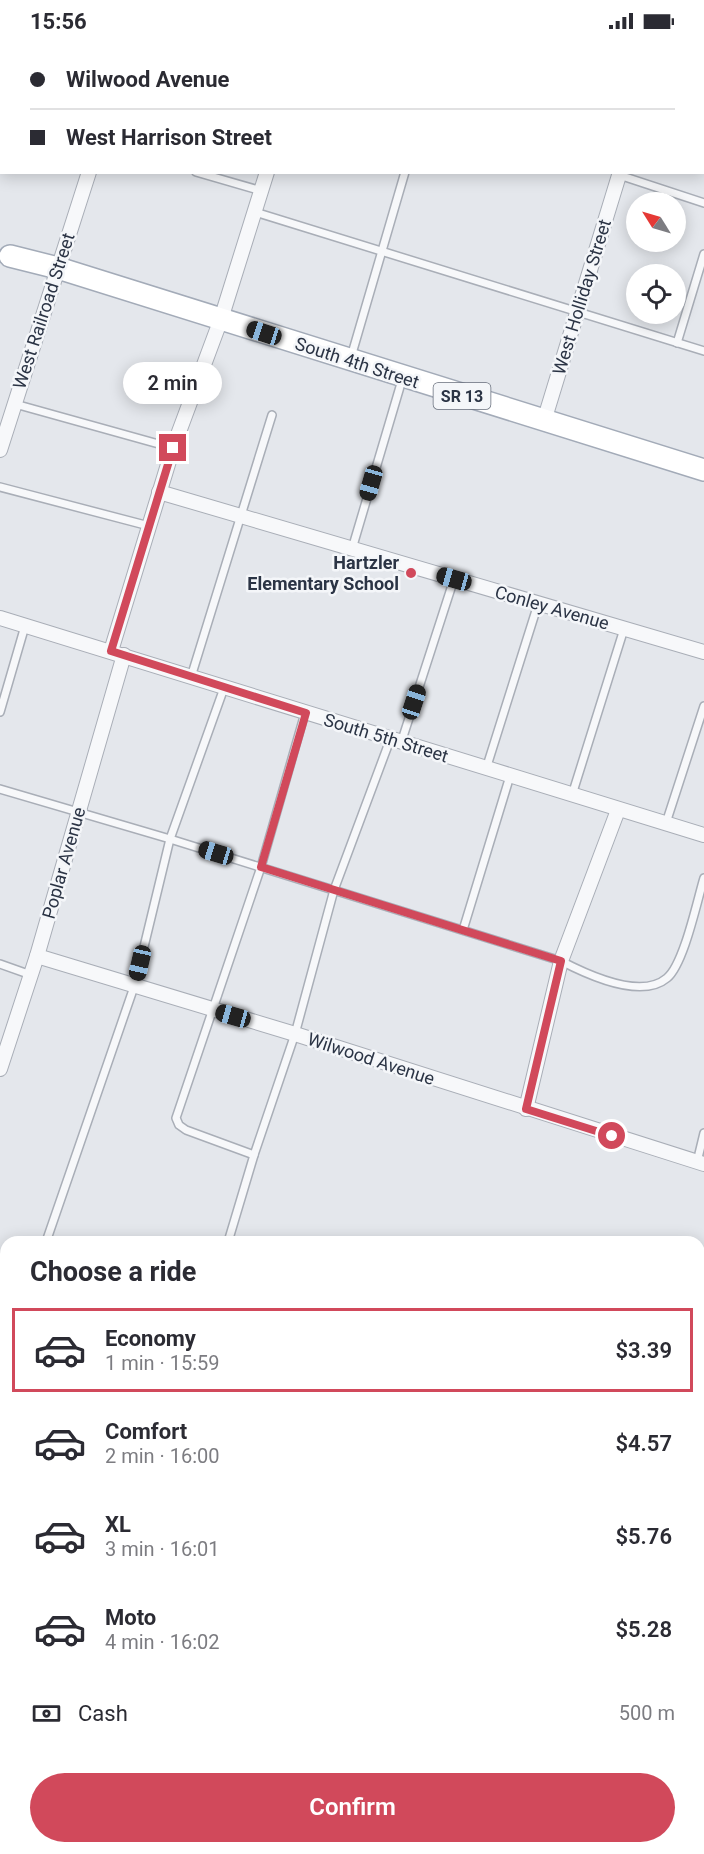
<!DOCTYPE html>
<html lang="en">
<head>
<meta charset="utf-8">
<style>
	:root { --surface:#fff; --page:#f2f2f3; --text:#2b2b33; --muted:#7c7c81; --line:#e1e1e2; --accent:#d1495b }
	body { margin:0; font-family:Roboto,sans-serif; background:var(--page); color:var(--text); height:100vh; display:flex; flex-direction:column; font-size:22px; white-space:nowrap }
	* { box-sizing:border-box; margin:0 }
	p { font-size:20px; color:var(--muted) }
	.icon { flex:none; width:33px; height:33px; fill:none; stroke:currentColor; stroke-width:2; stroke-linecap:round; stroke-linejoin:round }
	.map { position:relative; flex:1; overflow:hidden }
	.details { position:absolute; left:0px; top:1194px; width:705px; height:618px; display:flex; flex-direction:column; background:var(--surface); border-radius:18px 18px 0 0; box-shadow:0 3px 15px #0003 }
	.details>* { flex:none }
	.hud { position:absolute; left:0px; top:0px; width:705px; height:132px; box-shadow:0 3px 15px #0003; display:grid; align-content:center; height:132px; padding:0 30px; background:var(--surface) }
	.needle { width:39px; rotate:307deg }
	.buttons { position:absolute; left:626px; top:150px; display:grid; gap:12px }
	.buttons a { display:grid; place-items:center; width:60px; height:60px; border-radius:50%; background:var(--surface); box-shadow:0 3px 15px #0003; font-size:30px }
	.end { position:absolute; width:27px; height:27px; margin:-14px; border:8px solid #d1495b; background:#fff; box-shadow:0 0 0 3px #fff }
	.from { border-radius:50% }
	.bubble { position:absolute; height:42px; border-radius:21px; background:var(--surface); box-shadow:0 3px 15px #0003; font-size:20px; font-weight:600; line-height:42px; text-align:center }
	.car { position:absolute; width:18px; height:36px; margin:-18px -9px; border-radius:8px; box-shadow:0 0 4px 2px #0007; background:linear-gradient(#222 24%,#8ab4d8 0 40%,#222 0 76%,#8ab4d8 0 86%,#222 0) }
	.hud b { display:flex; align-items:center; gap:21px; height:57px; font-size:22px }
	.hud b+b { border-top:2px solid var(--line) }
	.hud i { width:15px; height:15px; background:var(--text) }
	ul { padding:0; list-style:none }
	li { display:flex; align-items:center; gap:18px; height:84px; margin:0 12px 9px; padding:0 18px; border:3px solid transparent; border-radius:0px }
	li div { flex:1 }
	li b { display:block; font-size:22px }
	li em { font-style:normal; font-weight:600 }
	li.active { border-color:var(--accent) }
	li>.icon { width:54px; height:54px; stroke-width:1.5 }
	h2 { padding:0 30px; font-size:27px; line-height:72px }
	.pay { display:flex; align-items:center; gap:15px; height:66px; padding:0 30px; font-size:22px }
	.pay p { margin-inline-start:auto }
	.cta { display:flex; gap:12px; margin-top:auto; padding:12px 30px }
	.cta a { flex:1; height:69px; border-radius:36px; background:var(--accent); color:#fff; font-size:24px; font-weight:600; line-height:69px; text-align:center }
	.status { display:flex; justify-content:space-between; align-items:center; height:42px; padding:0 30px; background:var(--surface); direction:ltr }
	.status svg { height:16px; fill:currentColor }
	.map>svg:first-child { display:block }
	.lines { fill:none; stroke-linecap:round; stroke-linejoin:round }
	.service-casing { stroke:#a9aeb7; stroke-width:10 }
	.minor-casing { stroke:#a9aeb7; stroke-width:16 }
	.tertiary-casing { stroke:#a9aeb7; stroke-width:20 }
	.primary-casing { stroke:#a3abb8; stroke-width:24 }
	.path { stroke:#c2c5cb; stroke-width:3; stroke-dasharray:4.5 4.5; stroke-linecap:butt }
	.service { stroke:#f7f8fa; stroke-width:7 }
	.minor { stroke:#f7f8fa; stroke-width:14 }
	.tertiary { stroke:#f7f8fa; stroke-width:16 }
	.primary { stroke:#fff; stroke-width:21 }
	.rail { stroke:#7d8696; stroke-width:4.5; stroke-dasharray:3 6; stroke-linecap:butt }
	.route { stroke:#d1495b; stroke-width:8 }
	.poi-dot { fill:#d1495b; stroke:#f4f6f9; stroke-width:2 }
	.labels { text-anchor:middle; stroke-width:5; stroke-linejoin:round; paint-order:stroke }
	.shield { fill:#f4f6f9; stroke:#676e7b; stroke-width:1.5 }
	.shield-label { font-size:16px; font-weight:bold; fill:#2b3445 }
	.street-label { font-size:18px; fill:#2b3445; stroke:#f4f6f9 }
	.poi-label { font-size:18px; font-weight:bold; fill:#2b3445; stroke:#f4f6f9; text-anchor:end }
</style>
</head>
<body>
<div class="status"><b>15:56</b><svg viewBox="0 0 49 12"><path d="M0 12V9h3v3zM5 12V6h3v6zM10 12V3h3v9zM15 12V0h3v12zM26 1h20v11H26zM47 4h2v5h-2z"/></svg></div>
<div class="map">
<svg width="704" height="1812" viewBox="0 0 704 1812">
	<rect width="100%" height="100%" fill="#e4e7ec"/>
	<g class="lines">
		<defs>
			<g id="service">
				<path d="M442,2V0"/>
				<path d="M196,130L262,149"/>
				<path d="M619,133L704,161"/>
				<path d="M255,170L704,309"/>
				<path d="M677,301L704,212"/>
				<path d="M351,315L405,130"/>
				<path d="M15,362L173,406"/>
				<path d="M0,445L149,484"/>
				<path d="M352,507L402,338"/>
				<path d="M191,635L272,373"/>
				<path d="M0,670L25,584"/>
				<path d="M401,701L454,537"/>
				<path d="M486,727L538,562"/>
				<path d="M0,747L170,797L561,919C586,932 641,958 667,936C684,922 697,859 704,836"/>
				<path d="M572,753L624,587"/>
				<path d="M666,781L704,664"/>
				<path d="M463,888L510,734"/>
				<path d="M0,922L31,933"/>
				<path d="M254,1113L186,1088L179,1083L176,1076L261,825L305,671"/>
				<path d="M697,1120L704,1091"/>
				<path d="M46,1200L135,942L170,797L224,646"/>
				<path d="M228,1200L254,1113L295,992L334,848L390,698"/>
				<path d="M0,1556L6,1558"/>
			</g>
			<g id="minor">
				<path d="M541,0L545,2"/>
				<path d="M131,2V0"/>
				<path d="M305,2L306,0"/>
				<path d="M659,2V0"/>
				<path d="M544,379L620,130"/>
				<path d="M0,408L89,130"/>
				<path d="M159,450L704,610"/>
				<path d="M0,576L704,793"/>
				<path d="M111,609L173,406L221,277L267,130"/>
				<path d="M37,914L295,992L704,1122"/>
				<path d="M0,1027L37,914L124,613"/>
				<path d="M526,1067L561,919L618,768"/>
				<path d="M0,1408L6,1389"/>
				<path d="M0,1660L6,1664"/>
			</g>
			<g id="tertiary">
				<path d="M0,1252L6,1253"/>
				<path d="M699,1461L704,1462"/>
			</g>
			<path id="primary" d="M10,214L58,226L704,428"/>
		</defs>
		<use href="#service" class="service-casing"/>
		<use href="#minor" class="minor-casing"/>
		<use href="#tertiary" class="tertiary-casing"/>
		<use href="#primary" class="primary-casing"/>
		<path class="path" d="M0,3L1,0"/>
		<use href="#service" class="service"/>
		<use href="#minor" class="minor"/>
		<use href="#tertiary" class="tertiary"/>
		<use href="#primary" class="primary"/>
		<g class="rail">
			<path d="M26,2L27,0"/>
			<path d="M0,85L2,81"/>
		</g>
	</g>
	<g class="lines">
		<path class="route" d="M173,406L111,609L306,671L261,825L561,919L526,1067L612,1094"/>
	</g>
	<circle class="poi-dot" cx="411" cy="531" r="6"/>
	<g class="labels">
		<rect class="shield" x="433.5" y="341" width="57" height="26" rx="4.5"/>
		<g class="shield-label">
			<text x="462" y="360">SR 13</text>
		</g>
		<g class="street-label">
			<text transform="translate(582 255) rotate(-73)" y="6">West Holliday Street</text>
			<text transform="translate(44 269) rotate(-72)" y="6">West Railroad Street</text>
			<text transform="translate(357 321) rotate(18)" y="6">South 4th Street</text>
			<text transform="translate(552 566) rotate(16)" y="6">Conley Avenue</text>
			<text transform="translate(386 696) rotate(17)" y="6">South 5th Street</text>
			<text transform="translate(64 821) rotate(-74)" y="6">Poplar Avenue</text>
			<text transform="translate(371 1017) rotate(18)" y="6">Wilwood Avenue</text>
		</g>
		<g class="poi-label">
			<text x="399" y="527">Hartzler<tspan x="399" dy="21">Elementary School</tspan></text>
		</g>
	</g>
</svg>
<div class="buttons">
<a><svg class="needle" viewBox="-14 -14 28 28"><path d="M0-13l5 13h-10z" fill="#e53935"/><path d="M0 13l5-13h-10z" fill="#7c7c81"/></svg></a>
<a><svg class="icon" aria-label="locate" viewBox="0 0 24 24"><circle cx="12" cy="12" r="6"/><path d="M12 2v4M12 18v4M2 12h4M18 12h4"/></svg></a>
</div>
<i class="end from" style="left:612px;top:1094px"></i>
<i class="end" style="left:173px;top:406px"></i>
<div class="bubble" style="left:123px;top:320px;width:99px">2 min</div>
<i class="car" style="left:264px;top:291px;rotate:288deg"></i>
<i class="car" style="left:371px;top:441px;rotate:196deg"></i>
<i class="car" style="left:454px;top:537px;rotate:286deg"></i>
<i class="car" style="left:414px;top:660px;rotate:18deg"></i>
<i class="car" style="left:216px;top:811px;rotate:287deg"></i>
<i class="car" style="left:140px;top:921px;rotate:193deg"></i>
<i class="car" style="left:233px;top:974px;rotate:286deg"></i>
<div class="hud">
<b><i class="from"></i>Wilwood Avenue</b>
<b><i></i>West Harrison Street</b>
</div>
<section class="details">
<h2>Choose a ride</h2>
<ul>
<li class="active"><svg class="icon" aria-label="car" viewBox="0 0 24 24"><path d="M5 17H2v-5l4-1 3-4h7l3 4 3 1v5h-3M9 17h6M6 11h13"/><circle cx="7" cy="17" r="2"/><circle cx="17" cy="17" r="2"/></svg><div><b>Economy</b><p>1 min · 15:59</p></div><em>$3.39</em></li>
<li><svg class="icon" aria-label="car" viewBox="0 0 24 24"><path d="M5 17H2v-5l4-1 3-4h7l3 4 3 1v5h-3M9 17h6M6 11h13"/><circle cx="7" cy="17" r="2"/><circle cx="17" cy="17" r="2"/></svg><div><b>Comfort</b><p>2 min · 16:00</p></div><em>$4.57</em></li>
<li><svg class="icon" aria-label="car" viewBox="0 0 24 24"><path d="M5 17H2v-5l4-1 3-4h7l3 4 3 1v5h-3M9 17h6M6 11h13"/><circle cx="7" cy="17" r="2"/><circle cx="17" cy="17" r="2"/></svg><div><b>XL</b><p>3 min · 16:01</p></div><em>$5.76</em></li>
<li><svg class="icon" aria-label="car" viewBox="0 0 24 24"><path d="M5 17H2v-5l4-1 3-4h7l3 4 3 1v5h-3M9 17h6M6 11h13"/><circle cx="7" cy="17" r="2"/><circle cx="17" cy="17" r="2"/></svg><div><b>Moto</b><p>4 min · 16:02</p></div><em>$5.28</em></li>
</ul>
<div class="pay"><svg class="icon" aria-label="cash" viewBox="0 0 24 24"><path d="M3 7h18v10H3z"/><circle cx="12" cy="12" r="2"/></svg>Cash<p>500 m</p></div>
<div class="cta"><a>Confirm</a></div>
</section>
</div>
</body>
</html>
